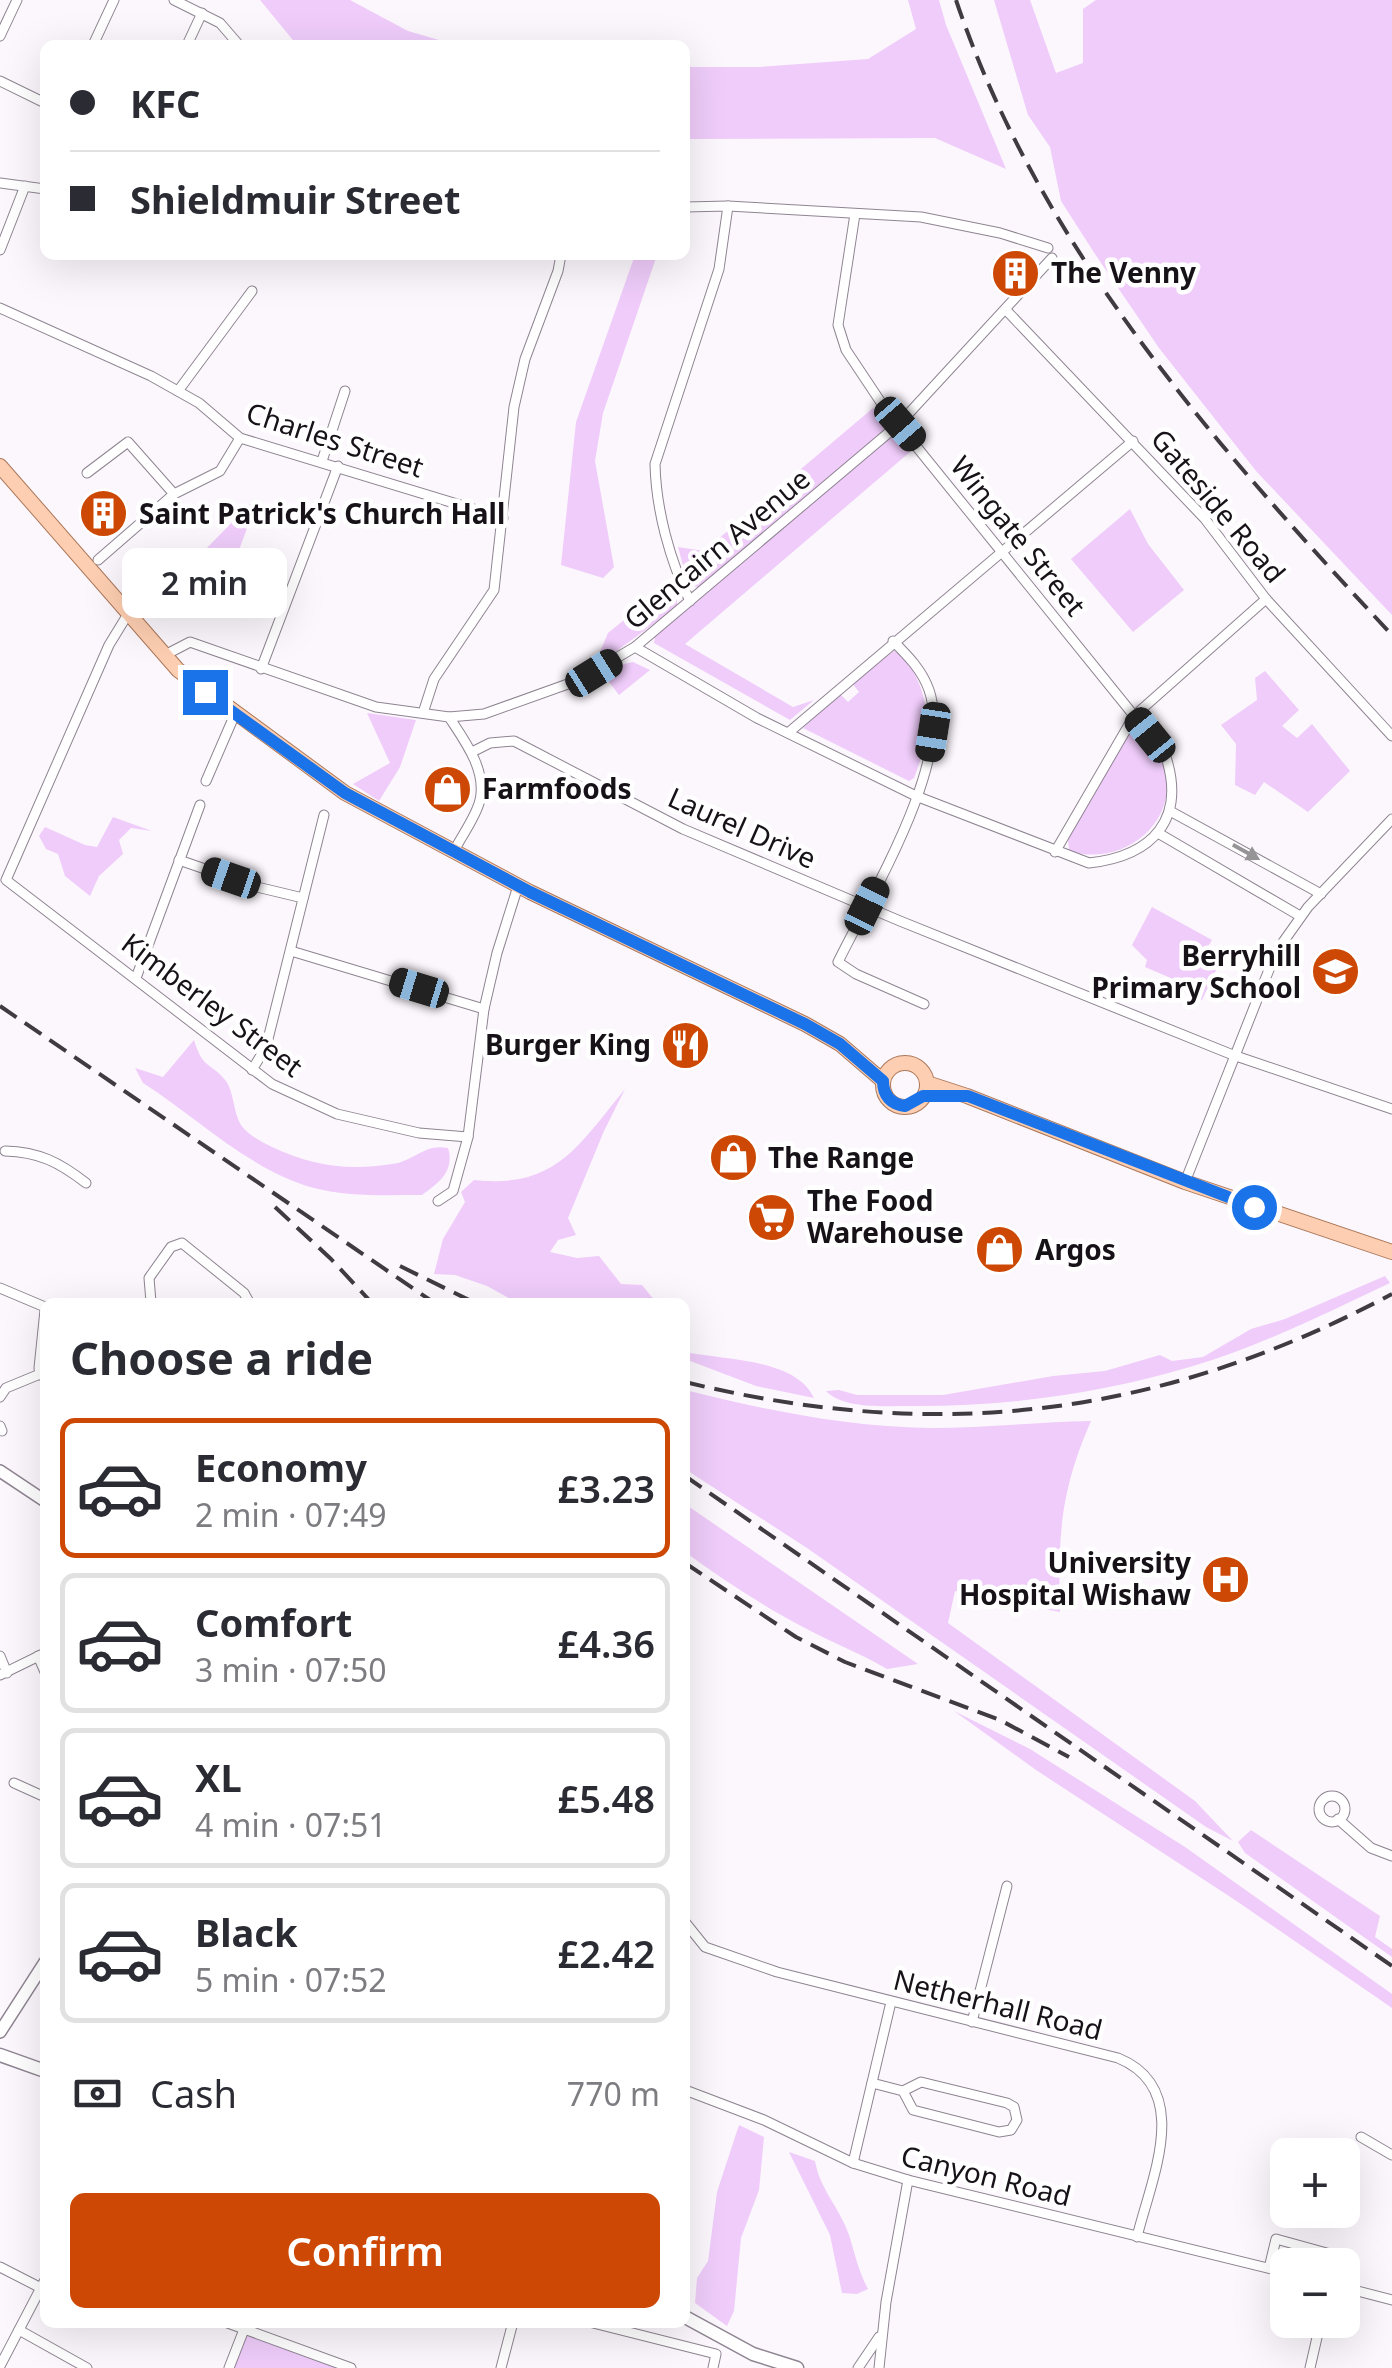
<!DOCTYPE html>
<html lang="en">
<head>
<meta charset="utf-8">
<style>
	:root { --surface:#fff; --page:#f2f2f3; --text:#2b2b33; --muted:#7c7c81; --line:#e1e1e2; --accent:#cd4804 }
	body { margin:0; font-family:"Noto Sans",sans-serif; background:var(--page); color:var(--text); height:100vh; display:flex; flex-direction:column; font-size:38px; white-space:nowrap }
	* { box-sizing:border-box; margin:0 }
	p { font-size:32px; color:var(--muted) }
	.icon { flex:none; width:55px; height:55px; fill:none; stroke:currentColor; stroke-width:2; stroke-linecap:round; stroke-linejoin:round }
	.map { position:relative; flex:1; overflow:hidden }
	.side { position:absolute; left:40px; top:1298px; width:650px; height:1030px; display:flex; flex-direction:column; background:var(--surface); border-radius:15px; box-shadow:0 10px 40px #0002 }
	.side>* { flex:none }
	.top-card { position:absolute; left:40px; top:40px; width:650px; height:220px; border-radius:15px; box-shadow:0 10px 40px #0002; display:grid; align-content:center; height:220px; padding:0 30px; background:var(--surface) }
	.tools { position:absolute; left:1270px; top:2138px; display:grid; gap:20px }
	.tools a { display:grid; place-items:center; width:90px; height:90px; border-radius:15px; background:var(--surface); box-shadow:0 10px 40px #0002; font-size:50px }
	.end { position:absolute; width:45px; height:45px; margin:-22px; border:12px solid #1a73e8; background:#fff; box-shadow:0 0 0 5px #fff }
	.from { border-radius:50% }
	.bubble { position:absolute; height:70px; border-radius:15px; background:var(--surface); box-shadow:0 10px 40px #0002; font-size:32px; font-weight:600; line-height:70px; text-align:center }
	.car { position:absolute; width:30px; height:60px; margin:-30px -15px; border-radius:12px; box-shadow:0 0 8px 2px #0007; background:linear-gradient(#222 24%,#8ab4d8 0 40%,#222 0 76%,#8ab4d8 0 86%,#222 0) }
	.top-card b { display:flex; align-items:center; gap:35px; height:95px; font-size:38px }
	.top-card b+b { border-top:2px solid var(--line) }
	.top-card i { width:25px; height:25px; background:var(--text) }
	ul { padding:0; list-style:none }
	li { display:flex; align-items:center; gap:30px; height:140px; margin:0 20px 15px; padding:0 10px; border:5px solid var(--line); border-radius:15px }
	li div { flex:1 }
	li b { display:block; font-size:38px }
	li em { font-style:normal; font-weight:600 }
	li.on { border-color:var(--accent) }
	li>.icon { width:90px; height:90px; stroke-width:1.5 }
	h2 { padding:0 30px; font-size:45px; line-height:120px }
	.pay { display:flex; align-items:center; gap:25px; height:110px; padding:0 30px; font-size:38px }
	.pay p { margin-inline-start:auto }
	.cta { display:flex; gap:20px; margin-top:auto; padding:20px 30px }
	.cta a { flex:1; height:115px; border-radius:15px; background:var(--accent); color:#fff; font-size:40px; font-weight:600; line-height:115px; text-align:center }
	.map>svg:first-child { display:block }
	.green { fill:#efccfa }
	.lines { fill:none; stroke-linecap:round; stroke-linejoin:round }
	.minor-casing { stroke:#8f8492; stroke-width:11 }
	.tertiary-casing { stroke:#8f8492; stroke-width:14 }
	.secondary-casing { stroke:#8f8492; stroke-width:15 }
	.primary-casing { stroke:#ab7759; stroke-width:16 }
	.minor { stroke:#fff; stroke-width:9 }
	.tertiary { stroke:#fff; stroke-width:11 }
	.secondary { stroke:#fff; stroke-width:12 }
	.primary { stroke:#fdceb1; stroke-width:14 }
	.rail { stroke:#403b41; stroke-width:4; stroke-dasharray:20 10; stroke-linecap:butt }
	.oneway { fill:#969497 }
	.route { stroke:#1a73e8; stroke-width:12 }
	.labels { text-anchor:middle; stroke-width:9; stroke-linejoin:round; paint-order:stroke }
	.poi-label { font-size:28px; font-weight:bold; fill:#161217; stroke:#fff; text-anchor:start }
	.street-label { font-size:28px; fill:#161217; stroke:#fff }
</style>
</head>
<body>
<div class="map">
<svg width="1392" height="2368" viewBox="0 0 1392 2368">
	<rect width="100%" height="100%" fill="#fcf7fd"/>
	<g class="green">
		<path d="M260,0H350L408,31L456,45H297Z"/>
		<path d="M908,0H939L946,25L1006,169L935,138L685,139V67H759L868,59L916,29Z"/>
		<path d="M994,0H1030L1056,73L1083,63V9L1096,0H1392V615L1256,471L1159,348L1095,254L1061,201L1050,147L1028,115Z"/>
		<path d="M635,255H657L603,413L595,461L614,567L603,578L561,565L576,422Z"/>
		<path d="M873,408L887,422L888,430L700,588L688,584L678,547L704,551Z"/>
		<path d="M890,438H899L910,452L685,644L793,707L814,700L790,720L654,643L655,636Z"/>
		<path d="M250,504L255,507L230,574L197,558Z"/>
		<path d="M1130,509L1148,544L1184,590L1133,632L1071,559Z"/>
		<path d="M672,581L677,595V607L593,668L608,633Z"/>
		<path d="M894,651C905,656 909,664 915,675C933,710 928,742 914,778L909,781L803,728L840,694L848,702L859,692L852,683Z"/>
		<path d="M633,662L650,670L619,695L606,678L624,664Z"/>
		<path d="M1265,671L1299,710L1282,726L1297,738L1312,724L1350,771L1308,812L1264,782L1255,795L1235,785L1236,744L1221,725L1257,700L1255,678Z"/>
		<path d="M367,713L416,720L400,767L379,801L353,784L390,763Z"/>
		<path d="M1130,732H1139C1149,744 1163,756 1166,772C1176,828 1119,867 1069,851L1068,839Z"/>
		<path d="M113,817L152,831L131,828L119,840L123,854L99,876L90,896L65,876L58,854L46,849L39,836L45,827L85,845L97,847Z"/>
		<path d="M1152,907L1212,940L1203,954L1216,970L1202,1000L1171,986L1173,979L1145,967L1147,960L1132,945Z"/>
		<path d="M194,1040C203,1070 210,1061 226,1081C234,1092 233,1112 241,1125C247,1134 261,1142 272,1147C312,1166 348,1171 392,1164C415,1161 424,1143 448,1148C455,1171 439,1183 422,1195C386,1195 348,1197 314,1188C249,1170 198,1118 143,1083L135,1068L163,1077Z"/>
		<path d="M625,1089L604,1131L568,1218L576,1235L558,1240L550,1252L577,1258L599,1256L621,1284L642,1285L656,1302H516L487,1286L455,1275L434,1274L443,1239L465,1202L461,1192L474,1180C556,1189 578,1146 625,1089Z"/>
		<path d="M1385,1276L1390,1283C1326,1313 1261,1346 1193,1366C1100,1394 1004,1407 907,1406C884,1406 843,1409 826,1391L839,1390L857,1395H943L1053,1376L1105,1371L1160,1355L1172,1361L1203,1357L1251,1329L1285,1319Z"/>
		<path d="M685,1352C722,1360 796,1358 814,1398L756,1386L685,1359Z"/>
		<path d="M685,1390C765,1410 846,1427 929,1428C983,1428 1037,1422 1091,1421C1060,1492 1058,1536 1060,1612L955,1591L948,1623L1195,1801L1233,1841L1206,1827L807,1548L685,1469Z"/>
		<path d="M685,1504L918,1664L887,1669C860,1653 831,1642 803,1627C763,1606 722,1579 685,1552Z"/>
		<path d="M954,1711L1030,1749L1185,1847L1392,1994V2008L1235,1900L1036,1770Z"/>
		<path d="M1251,1830L1380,1916L1375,1937L1392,1949V1957L1245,1853L1238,1842Z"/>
		<path d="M739,2125L764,2137L759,2190L741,2238L734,2311L727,2326L695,2303L697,2278L708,2261L717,2192Z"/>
		<path d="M789,2152L815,2161C820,2190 840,2208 849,2235C855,2254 858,2270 868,2289L857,2294L842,2293L830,2235Z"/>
		<path d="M244,2335L342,2368H231Z"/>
	</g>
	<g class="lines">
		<defs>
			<g id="minor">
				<path d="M174,0L220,23L239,45"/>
				<path d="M0,36L17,0"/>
				<path d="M93,45L114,0"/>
				<path d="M187,45L202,13"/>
				<path d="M0,81L45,103"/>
				<path d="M0,183L45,189"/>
				<path d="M685,207L728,206L921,217L1000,233L1048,248"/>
				<path d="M0,250L25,186"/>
				<path d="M0,308L151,376L199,403L240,438L503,518"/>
				<path d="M1006,310L1205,519L1266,599L1392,736"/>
				<path d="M178,391L252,291"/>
				<path d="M322,461L345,391"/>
				<path d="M87,473L128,442L174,494"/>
				<path d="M98,560L174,494L220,471L240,438"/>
				<path d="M690,601C670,562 656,509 655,464L719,269L728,206"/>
				<path d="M128,614L109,645L6,880L272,1084L337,1114L419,1133L468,1137"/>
				<path d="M893,641C908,656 922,670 929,690C954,761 869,898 838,962L856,974L924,1004"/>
				<path d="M635,647L757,718L916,796L1089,863C1153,856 1187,819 1165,754L882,404L846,350L838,325L855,214"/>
				<path d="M165,655L190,642L376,707L449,717L484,714L579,680L635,647L899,424L1052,258"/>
				<path d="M261,669L338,466"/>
				<path d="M423,713L434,679L494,590L514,407L525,359L558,271L561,255"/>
				<path d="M449,717C464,740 487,770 480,800C476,817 462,835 454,851"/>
				<path d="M788,733L1133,441"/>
				<path d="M472,752L490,743L514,741L683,829L900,921L1233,1055L1392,1109"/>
				<path d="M206,781L235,714"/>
				<path d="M1170,811L1321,894"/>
				<path d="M1158,833L1300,916"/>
				<path d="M1055,852L1134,716L1266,599"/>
				<path d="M179,860L257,887L303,898"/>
				<path d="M291,951L484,1009"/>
				<path d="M136,978L200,805"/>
				<path d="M252,1070L266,1047L324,815"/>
				<path d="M5,1151C39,1152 59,1162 86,1183"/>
				<path d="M1185,1182L1276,952L1308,907L1392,819"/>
				<path d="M438,1201L453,1191L468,1137L484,1009L497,953L518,886"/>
				<path d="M0,1288L45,1307"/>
				<path d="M151,1302L149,1278L171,1247L182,1243L244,1293L249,1302"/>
				<path d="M45,1310L39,1368L40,1374L45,1378"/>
				<path d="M0,1397L6,1388L40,1374"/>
				<path d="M0,1426L2,1431"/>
				<path d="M0,1656L7,1673"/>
				<path d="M38,1656L45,1672"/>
				<path d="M0,1675L45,1653"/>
				<path d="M14,1783L45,1797"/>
				<circle cx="1332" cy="1809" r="13"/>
				<path d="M1338,1819L1371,1848L1392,1856"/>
				<path d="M685,1922L705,1947L777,1972L1118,2058C1194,2089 1151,2179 1137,2237"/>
				<path d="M972,2022L1007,1886"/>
				<path d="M872,2083L903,2091L921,2082L1007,2103L1014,2107L1017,2120L1011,2130L999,2132L913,2110L903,2091"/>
				<path d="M685,2090L764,2120L853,2163L908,2180L1288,2273"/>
				<path d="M1361,2137L1392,2155"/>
				<path d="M853,2163L891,2002"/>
				<path d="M0,2267L41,2288"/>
				<path d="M1269,2268L1276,2239L1334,2255"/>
				<path d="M1342,2287L1392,2300"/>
				<path d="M225,2322L351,2368"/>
				<path d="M589,2322L716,2354L713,2368"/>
				<path d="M19,2330L87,2368"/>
				<path d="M0,2366L45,2280"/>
				<path d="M229,2368L243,2332"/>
				<path d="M501,2368L513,2322"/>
				<path d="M858,2368L879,2337"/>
				<path d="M879,2368L886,2302L908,2180"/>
				<path d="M1310,2368L1321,2320"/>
			</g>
			<g id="tertiary">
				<path d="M0,1471L45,1501"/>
				<path d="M0,2032L45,1962"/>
			</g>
			<g id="secondary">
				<path d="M0,2055L45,2071"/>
				<path d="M685,2317L753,2354L797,2368"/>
			</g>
			<g id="primary">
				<path d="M0,466L178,670L345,793L530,892L805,1024L840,1044L883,1081"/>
				<circle cx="905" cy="1085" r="22"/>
				<path d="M927,1083L967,1096L1185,1182L1392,1252"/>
			</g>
		</defs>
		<use href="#minor" class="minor-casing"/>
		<use href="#tertiary" class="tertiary-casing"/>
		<use href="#secondary" class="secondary-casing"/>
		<use href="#primary" class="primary-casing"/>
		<use href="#minor" class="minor"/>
		<use href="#tertiary" class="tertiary"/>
		<use href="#secondary" class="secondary"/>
		<use href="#primary" class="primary"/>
		<g class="rail">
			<path d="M956,0C1039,247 1217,448 1392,635"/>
			<path d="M0,1006L433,1302"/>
			<path d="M275,1207L331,1259L371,1302"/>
			<path d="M400,1266L473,1302"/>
			<path d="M685,1382C939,1444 1161,1417 1392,1294"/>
			<path d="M685,1476L1392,1966"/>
			<path d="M685,1563L796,1637L845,1662L1000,1720L1069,1757"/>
		</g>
	</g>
	<defs><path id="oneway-solid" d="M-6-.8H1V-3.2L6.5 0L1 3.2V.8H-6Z" transform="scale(2.5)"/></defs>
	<use class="oneway" href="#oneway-solid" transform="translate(1246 852) rotate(29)"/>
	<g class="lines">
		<path class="route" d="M205,692L345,793L530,892L805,1024L840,1044L883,1081C883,1096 891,1104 905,1106L923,1096H968L1254,1207"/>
	</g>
	<defs>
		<symbol id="building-disc" viewBox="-11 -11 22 22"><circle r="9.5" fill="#cd4804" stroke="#fff"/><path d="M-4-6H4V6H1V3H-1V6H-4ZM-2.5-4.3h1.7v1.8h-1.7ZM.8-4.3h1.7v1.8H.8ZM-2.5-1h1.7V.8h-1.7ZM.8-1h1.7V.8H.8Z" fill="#fff"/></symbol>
		<symbol id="shop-disc" viewBox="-11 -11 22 22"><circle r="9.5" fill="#cd4804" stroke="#fff"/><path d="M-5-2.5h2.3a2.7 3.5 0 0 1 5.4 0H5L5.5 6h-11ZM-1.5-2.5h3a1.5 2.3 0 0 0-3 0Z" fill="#fff"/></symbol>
		<symbol id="school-disc" viewBox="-11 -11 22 22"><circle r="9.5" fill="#cd4804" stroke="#fff"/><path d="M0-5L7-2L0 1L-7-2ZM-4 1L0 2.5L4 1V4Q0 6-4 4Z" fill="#fff"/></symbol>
		<symbol id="restaurant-disc" viewBox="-11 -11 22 22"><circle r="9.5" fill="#cd4804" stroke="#fff"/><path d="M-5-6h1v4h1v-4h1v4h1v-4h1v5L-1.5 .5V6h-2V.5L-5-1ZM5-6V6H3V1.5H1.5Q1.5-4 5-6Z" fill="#fff"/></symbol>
		<symbol id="supermarket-disc" viewBox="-11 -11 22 22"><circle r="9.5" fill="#cd4804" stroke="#fff"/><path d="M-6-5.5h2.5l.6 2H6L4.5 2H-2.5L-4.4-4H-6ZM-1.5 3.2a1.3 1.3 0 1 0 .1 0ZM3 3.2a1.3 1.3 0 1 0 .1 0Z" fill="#fff"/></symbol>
		<symbol id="hospital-disc" viewBox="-11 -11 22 22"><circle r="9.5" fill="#cd4804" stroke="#fff"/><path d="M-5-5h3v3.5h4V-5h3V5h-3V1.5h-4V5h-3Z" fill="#fff"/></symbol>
	</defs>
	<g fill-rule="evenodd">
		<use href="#building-disc" x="988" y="246" width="55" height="55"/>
		<use href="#building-disc" x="76" y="486" width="55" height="55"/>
		<use href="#shop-disc" x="420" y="762" width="55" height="55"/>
		<use href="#school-disc" x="1308" y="944" width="55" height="55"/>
		<use href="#restaurant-disc" x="658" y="1018" width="55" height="55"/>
		<use href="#shop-disc" x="706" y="1130" width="55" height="55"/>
		<use href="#supermarket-disc" x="744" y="1190" width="55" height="55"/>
		<use href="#shop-disc" x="972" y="1222" width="55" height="55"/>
		<use href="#hospital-disc" x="1198" y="1552" width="55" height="55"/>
	</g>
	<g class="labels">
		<g class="poi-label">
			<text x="1051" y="283">The Venny</text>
			<text x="139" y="524">Saint Patrick's Church Hall</text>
			<text x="482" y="799">Farmfoods</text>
			<text x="1301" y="966" text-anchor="end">Berryhill<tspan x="1301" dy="32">Primary School</tspan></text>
			<text x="651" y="1055" text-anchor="end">Burger King</text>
			<text x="768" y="1168">The Range</text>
			<text x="807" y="1211">The Food<tspan x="807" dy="32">Warehouse</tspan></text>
			<text x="1035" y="1260">Argos</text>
			<text x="1191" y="1573" text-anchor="end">University<tspan x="1191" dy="32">Hospital Wishaw</tspan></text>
		</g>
		<g class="street-label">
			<text transform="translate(335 440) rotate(18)" y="10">Charles Street</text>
			<text transform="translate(1218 506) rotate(50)" y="10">Gateside Road</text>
			<text transform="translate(1018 536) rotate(51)" y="10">Wingate Street</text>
			<text transform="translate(717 549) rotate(-40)" y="10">Glencairn Avenue</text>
			<text transform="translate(742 828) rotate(24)" y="10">Laurel Drive</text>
			<text transform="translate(212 1005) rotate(37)" y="10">Kimberley Street</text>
			<text transform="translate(998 2005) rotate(14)" y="10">Netherhall Road</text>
			<text transform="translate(986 2176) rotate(14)" y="10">Canyon Road</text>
		</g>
	</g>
</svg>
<div class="tools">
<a>+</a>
<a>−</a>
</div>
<i class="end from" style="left:1254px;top:1207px"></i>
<i class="end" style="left:205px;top:692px"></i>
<div class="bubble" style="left:122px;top:548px;width:165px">2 min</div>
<i class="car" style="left:900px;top:424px;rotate:139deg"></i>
<i class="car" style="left:594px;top:673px;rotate:58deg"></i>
<i class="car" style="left:933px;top:732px;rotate:189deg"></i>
<i class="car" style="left:1150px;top:735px;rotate:321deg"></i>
<i class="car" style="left:231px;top:878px;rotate:289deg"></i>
<i class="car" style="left:867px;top:906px;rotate:26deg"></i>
<i class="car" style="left:419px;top:988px;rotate:287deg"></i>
<div class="top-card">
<b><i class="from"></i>KFC</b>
<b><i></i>Shieldmuir Street</b>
</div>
<section class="side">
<h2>Choose a ride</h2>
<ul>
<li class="on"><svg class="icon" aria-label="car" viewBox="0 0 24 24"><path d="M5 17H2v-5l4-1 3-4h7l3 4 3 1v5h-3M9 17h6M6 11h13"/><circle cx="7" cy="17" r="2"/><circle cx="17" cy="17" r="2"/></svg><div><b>Economy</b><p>2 min · 07:49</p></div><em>£3.23</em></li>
<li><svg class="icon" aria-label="car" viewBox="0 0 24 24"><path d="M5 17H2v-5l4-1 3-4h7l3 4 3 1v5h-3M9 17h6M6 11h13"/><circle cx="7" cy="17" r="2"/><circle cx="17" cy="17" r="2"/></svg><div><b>Comfort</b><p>3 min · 07:50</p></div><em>£4.36</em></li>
<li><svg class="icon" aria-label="car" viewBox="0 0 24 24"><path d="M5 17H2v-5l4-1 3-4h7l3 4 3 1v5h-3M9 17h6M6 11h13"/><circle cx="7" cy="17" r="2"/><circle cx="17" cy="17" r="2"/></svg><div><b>XL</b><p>4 min · 07:51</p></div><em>£5.48</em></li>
<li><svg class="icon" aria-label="car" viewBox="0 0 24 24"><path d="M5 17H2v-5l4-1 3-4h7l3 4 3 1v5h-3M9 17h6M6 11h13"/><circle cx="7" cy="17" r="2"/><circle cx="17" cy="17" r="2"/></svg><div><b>Black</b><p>5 min · 07:52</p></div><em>£2.42</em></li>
</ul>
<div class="pay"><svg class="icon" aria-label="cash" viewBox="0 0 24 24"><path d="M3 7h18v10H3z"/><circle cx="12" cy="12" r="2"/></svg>Cash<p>770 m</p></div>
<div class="cta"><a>Confirm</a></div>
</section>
</div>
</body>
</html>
